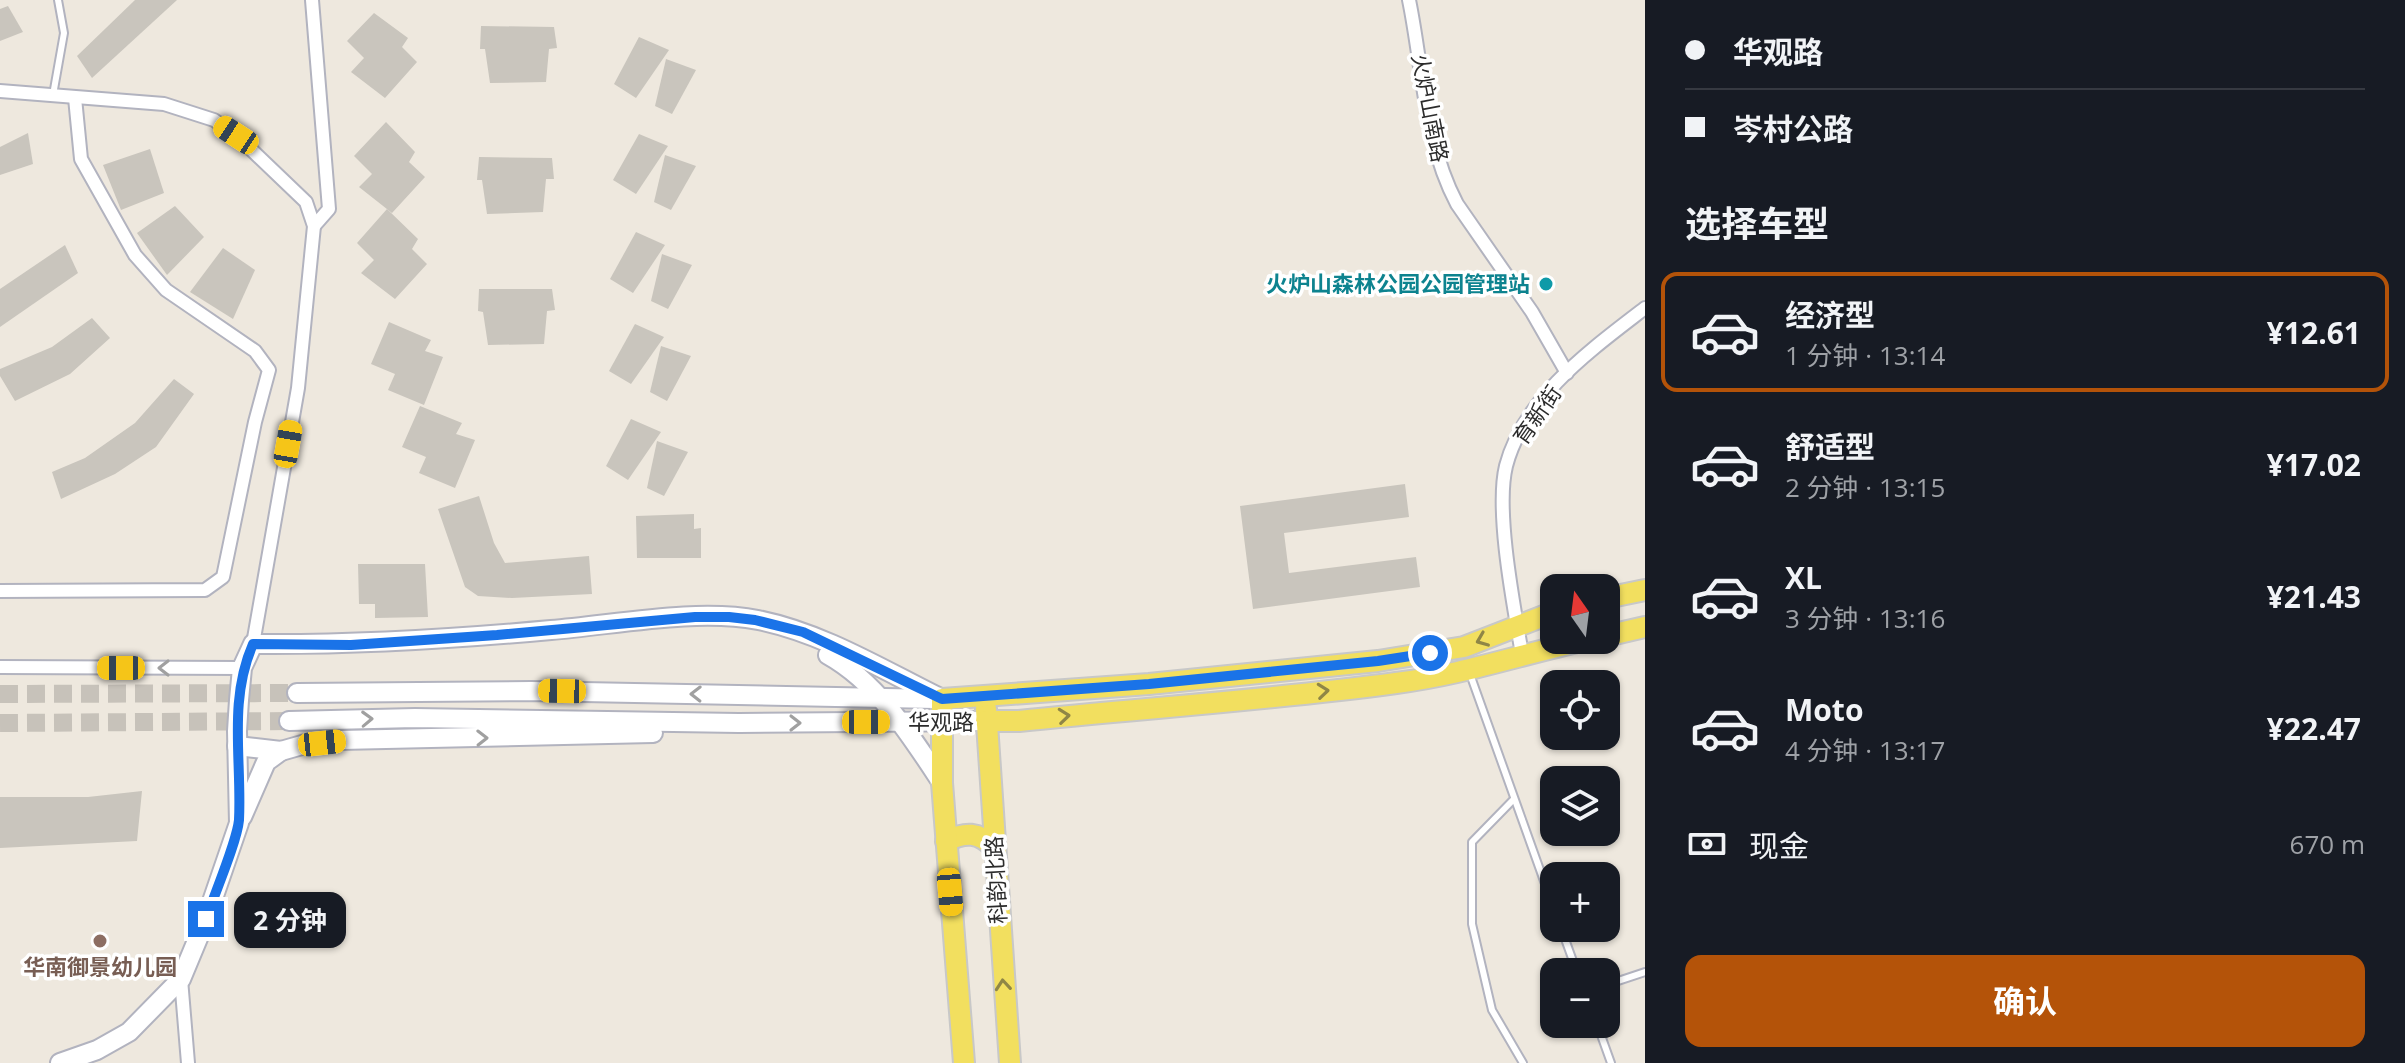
<!DOCTYPE html>
<html lang="zh">
<head>
<meta charset="utf-8">
<style>
	:root { --surface:#171b24; --page:#20242c; --text:#f1f3f6; --muted:#9ea1a6; --line:#363941; --accent:#b45309 }
	body { margin:0; font-family:"Open Sans","Noto Sans SC",sans-serif; background:var(--page); color:var(--text); height:100vh; display:flex; flex-direction:column; font-size:30px; white-space:nowrap }
	* { box-sizing:border-box; margin:0 }
	p { font-size:26px; color:var(--muted) }
	.icon { flex:none; width:44px; height:44px; fill:none; stroke:currentColor; stroke-width:2; stroke-linecap:round; stroke-linejoin:round }
	.map { position:relative; flex:1; overflow:hidden }
	.details { display:flex; flex-direction:column; background:var(--surface); width:760px }
	.details>* { flex:none }
	.banner { display:grid; align-content:center; height:176px; padding:0 40px; background:var(--surface) }
	.needle { width:52px; rotate:346deg }
	.buttons { position:absolute; left:1540px; top:574px; display:grid; gap:16px }
	.buttons a { display:grid; place-items:center; width:80px; height:80px; border-radius:16px; background:var(--surface); box-shadow:0 2px 6px #0004; font-size:40px }
	.end { position:absolute; width:36px; height:36px; margin:-18px; border:10px solid #1a73e8; background:#fff; box-shadow:0 0 0 4px #fff }
	.from { border-radius:50% }
	.bubble { position:absolute; height:56px; border-radius:16px; background:var(--surface); box-shadow:0 2px 6px #0004; font-size:26px; font-weight:700; line-height:56px; text-align:center }
	.car { position:absolute; width:24px; height:48px; margin:-24px -12px; border-radius:10px; box-shadow:0 0 6px 2px #0007; background:linear-gradient(#f5c518 24%,#345 0 40%,#f5c518 0 76%,#345 0 86%,#f5c518 0) }
	.banner b { display:flex; align-items:center; gap:28px; height:76px; font-size:30px }
	.banner b+b { border-top:2px solid var(--line) }
	.banner i { width:20px; height:20px; background:var(--text) }
	ul { padding:0; list-style:none }
	li { display:flex; align-items:center; gap:24px; height:120px; margin:0 16px 12px; padding:0 24px; border:4px solid transparent; border-radius:16px }
	li div { flex:1 }
	li b { display:block; font-size:30px }
	li em { font-style:normal; font-weight:700 }
	li.active { border-color:var(--accent) }
	li>.icon { width:72px; height:72px; stroke-width:1.5 }
	h2 { padding:0 40px; font-size:36px; line-height:96px }
	.pay { display:flex; align-items:center; gap:20px; height:88px; padding:0 40px; font-size:30px }
	.pay p { margin-inline-start:auto }
	.primary-button { display:flex; gap:16px; margin-top:auto; padding:16px 40px }
	.primary-button a { flex:1; height:92px; border-radius:16px; background:var(--accent); color:#fff; font-size:32px; font-weight:700; line-height:92px; text-align:center }
	main { display:flex; flex:1; min-height:0 }
	.map>svg:first-child { display:block }
	.building { fill:#c9c5bd }
	.lines { fill:none; stroke-linecap:round; stroke-linejoin:round }
	.secondary-tunnel { stroke:#c7c2ba; stroke-width:18; stroke-dasharray:18 9; stroke-linecap:butt }
	.lane-casing { stroke:#b2b3bf; stroke-width:10 }
	.street-casing { stroke:#b2b3bf; stroke-width:16 }
	.secondary-casing { stroke:#b2b3bf; stroke-width:22 }
	.primary-casing { stroke:#c8c8c8; stroke-width:24 }
	.lane { stroke:#fff; stroke-width:6 }
	.street { stroke:#fff; stroke-width:12 }
	.secondary { stroke:#fff; stroke-width:18 }
	.primary { stroke:#f2df5f; stroke-width:20 }
	.oneway { stroke:#8f8646 }
	.oneway2 { stroke:#a0a0a0 }
	.route { stroke:#1a73e8; stroke-width:10 }
	.culture-dot { fill:#0f9aa8; stroke:#fff; stroke-width:3 }
	.education-dot { fill:#8d6e63; stroke:#fff; stroke-width:3 }
	.labels { text-anchor:middle; stroke-width:7; stroke-linejoin:round; paint-order:stroke }
	.street-label { font-size:22px; fill:#2c2c2c; stroke:#fff }
	.culture-label { font-size:22px; font-weight:bold; fill:#0d838f; stroke:#fff; text-anchor:end }
	.education-label { font-size:22px; font-weight:bold; fill:#785e54; stroke:#fff }
</style>
</head>
<body>
<main>
<div class="map">
<svg width="1645" height="1063" viewBox="0 0 1645 1063">
	<rect width="100%" height="100%" fill="#eee8de"/>
	<g class="building">
		<path d="M135,0H177L92,78L77,56Z"/>
		<path d="M8,6L23,32L0,41V9Z"/>
		<path d="M374,13L408,38L402,47L417,62L385,98L351,72L364,58L347,41Z"/>
		<path d="M481,26L554,27L557,48L549,49L546,82L490,83L485,49H480Z"/>
		<path d="M639,37L669,50L636,98L614,84Z"/>
		<path d="M666,59L696,70L672,114L655,106Z"/>
		<path d="M386,122L415,152L409,162L425,177L392,213L359,187L372,174L354,156Z"/>
		<path d="M28,133L33,164L0,175V147Z"/>
		<path d="M639,134L668,146L636,194L613,180Z"/>
		<path d="M150,149L164,193L121,210L103,165Z"/>
		<path d="M665,155L696,166L671,210L654,202Z"/>
		<path d="M479,157L552,158L554,179H546L543,212L487,214L482,180H477Z"/>
		<path d="M175,206L204,237L167,275L137,233Z"/>
		<path d="M387,209L418,239L412,249L427,264L395,299L361,273L374,260L357,243Z"/>
		<path d="M636,232L665,245L633,293L610,279Z"/>
		<path d="M65,245L78,273L0,327V289Z"/>
		<path d="M223,248L255,270L233,319L190,292Z"/>
		<path d="M662,254L692,265L668,309L651,301Z"/>
		<path d="M479,289H552L555,310L547,311L544,344L488,345L483,312L478,311Z"/>
		<path d="M92,318L110,338L70,374L15,401L0,376V369L52,347Z"/>
		<path d="M389,322L431,340L425,351L443,357L424,405L388,390L395,374L371,364Z"/>
		<path d="M635,324L664,337L631,384L609,371Z"/>
		<path d="M661,346L691,356L667,401L650,392Z"/>
		<path d="M174,379L194,394L156,447L115,474L61,499L52,472L85,458L135,423Z"/>
		<path d="M420,406L462,423L456,434L475,440L455,488L419,473L426,457L402,447Z"/>
		<path d="M631,419L661,432L628,480L606,466Z"/>
		<path d="M657,441L688,452L664,496L647,488Z"/>
		<path d="M1405,484L1409,517L1284,533L1289,573L1416,557L1420,587L1253,609L1240,506Z"/>
		<path d="M479,496L494,543L505,563L589,556L592,594L512,598L478,596L465,587L438,509Z"/>
		<path d="M694,514V529L701,528V558H637L636,516Z"/>
		<path d="M358,564H425L428,617L375,618V604H359Z"/>
		<path d="M142,791L137,841L0,848V797H88Z"/>
	</g>
	<g class="lines">
		<g class="secondary-tunnel">
			<path d="M0,694L297,693"/>
			<path d="M0,723L289,721"/>
		</g>
		<defs>
			<g id="lane">
				<path d="M53,95L64,33L58,0"/>
				<path d="M1470,674L1554,909"/>
				<path d="M1513,800L1472,842V924L1492,1010L1523,1063"/>
				<path d="M1561,928L1577,972"/>
				<path d="M1606,985L1645,972"/>
				<path d="M1597,1024L1611,1063"/>
			</g>
			<g id="street">
				<path d="M312,0L329,209L314,226"/>
				<path d="M1409,0C1423,68 1424,142 1457,204L1532,312L1567,373"/>
				<path d="M0,91L164,104L214,120L236,135L306,202L314,226L298,388L253,644"/>
				<path d="M0,591L205,590L223,577L255,422L269,370L255,351L166,290L135,255L81,159L75,98"/>
				<path d="M1522,654C1514,607 1495,511 1506,466C1524,397 1592,349 1645,308"/>
				<path d="M0,667L242,668"/>
				<path d="M181,979L188,1063"/>
			</g>
			<g id="secondary">
				<path d="M828,655C878,683 911,736 942,783"/>
				<path d="M297,693L531,691L935,699"/>
				<path d="M289,721L415,718L739,723L986,721"/>
				<path d="M237,746L281,751L302,745L341,740L653,733"/>
				<path d="M242,817L266,762L281,751"/>
				<path d="M60,1063L97,1050L129,1032L181,979L206,919L239,823L237,731L239,700L242,668L253,644C353,645 452,639 551,630C614,625 696,608 758,620C823,633 883,670 942,699"/>
			</g>
			<g id="primary">
				<path d="M1606,598L1645,590"/>
				<path d="M1606,636L1645,627"/>
				<path d="M986,709L1010,1063"/>
				<path d="M986,721H1019C1144,708 1271,700 1396,683C1461,675 1522,654 1586,640"/>
				<path d="M946,841C965,832 979,831 994,848"/>
				<path d="M964,1063L942,783V699L1149,684L1378,661L1464,647L1554,612"/>
			</g>
		</defs>
		<use href="#lane" class="lane-casing"/>
		<use href="#street" class="street-casing"/>
		<use href="#secondary" class="secondary-casing"/>
		<use href="#primary" class="primary-casing"/>
		<use href="#lane" class="lane"/>
		<use href="#street" class="street"/>
		<use href="#secondary" class="secondary"/>
		<use href="#primary" class="primary"/>
	</g>
	<defs><path id="oneway-chevron" d="M-2-3.5L2.5 0L-2 3.5" fill="none" stroke-width="1.6" stroke-linecap="round" stroke-linejoin="round" transform="scale(2)"/></defs>
	<g class="oneway">
		<use href="#oneway-chevron" transform="translate(1482 640) rotate(158)"/>
		<use href="#oneway-chevron" transform="translate(1323 691) rotate(-6)"/>
		<use href="#oneway-chevron" transform="translate(1064 716) rotate(-6)"/>
		<use href="#oneway-chevron" transform="translate(1003 985) rotate(-95)"/>
	</g>
	<g class="oneway2">
		<use href="#oneway-chevron" transform="translate(164 668) rotate(-180)"/>
		<use href="#oneway-chevron" transform="translate(696 694) rotate(-179)"/>
		<use href="#oneway-chevron" transform="translate(367 719) rotate(-2)"/>
		<use href="#oneway-chevron" transform="translate(795 723)"/>
		<use href="#oneway-chevron" transform="translate(482 738) rotate(-1)"/>
	</g>
	<g class="lines">
		<path class="route" d="M206,919C214,895 237,842 239,820C242,760 228,701 253,644L351,645L497,635L695,617H729L755,620L803,632L942,699L1149,684L1378,661L1430,653"/>
	</g>
	<circle class="culture-dot" cx="1546" cy="284" r="8"/>
	<circle class="education-dot" cx="100" cy="941" r="8"/>
	<g class="labels">
		<g class="street-label">
			<text transform="translate(1430 108) rotate(79)" y="8">火炉山南路</text>
			<text transform="translate(1537 415) rotate(-55)" y="8">育新街</text>
			<text x="941" y="730">华观路</text>
			<text transform="translate(996 880) rotate(-93)" y="8">科韵北路</text>
		</g>
		<g class="culture-label">
			<text x="1530" y="292">火炉山森林公园公园管理站</text>
		</g>
		<g class="education-label">
			<text x="100" y="975">华南御景幼儿园</text>
		</g>
	</g>
</svg>
<div class="buttons">
<a><svg class="needle" viewBox="-14 -14 28 28"><path d="M0-13l5 13h-10z" fill="#e53935"/><path d="M0 13l5-13h-10z" fill="#9ea1a6"/></svg></a>
<a><svg class="icon" aria-label="locate" viewBox="0 0 24 24"><circle cx="12" cy="12" r="6"/><path d="M12 2v4M12 18v4M2 12h4M18 12h4"/></svg></a>
<a><svg class="icon" aria-label="layers" viewBox="0 0 24 24"><path d="M12 4l9 5-9 5-9-5zM3 14l9 5 9-5"/></svg></a>
<a>+</a>
<a>−</a>
</div>
<i class="end from" style="left:1430px;top:653px"></i>
<i class="end" style="left:206px;top:919px"></i>
<div class="bubble" style="left:234px;top:892px;width:112px">2 分钟</div>
<i class="car" style="left:236px;top:135px;rotate:303deg"></i>
<i class="car" style="left:288px;top:444px;rotate:10deg"></i>
<i class="car" style="left:121px;top:668px;rotate:270deg"></i>
<i class="car" style="left:562px;top:691px;rotate:271deg"></i>
<i class="car" style="left:866px;top:722px;rotate:90deg"></i>
<i class="car" style="left:322px;top:743px;rotate:84deg"></i>
<i class="car" style="left:950px;top:892px;rotate:175deg"></i>
</div>
<section class="details">
<div class="banner">
<b><i class="from"></i>华观路</b>
<b><i></i>岑村公路</b>
</div>
<h2>选择车型</h2>
<ul>
<li class="active"><svg class="icon" aria-label="car" viewBox="0 0 24 24"><path d="M5 17H2v-5l4-1 3-4h7l3 4 3 1v5h-3M9 17h6M6 11h13"/><circle cx="7" cy="17" r="2"/><circle cx="17" cy="17" r="2"/></svg><div><b>经济型</b><p>1 分钟 · 13:14</p></div><em>¥12.61</em></li>
<li><svg class="icon" aria-label="car" viewBox="0 0 24 24"><path d="M5 17H2v-5l4-1 3-4h7l3 4 3 1v5h-3M9 17h6M6 11h13"/><circle cx="7" cy="17" r="2"/><circle cx="17" cy="17" r="2"/></svg><div><b>舒适型</b><p>2 分钟 · 13:15</p></div><em>¥17.02</em></li>
<li><svg class="icon" aria-label="car" viewBox="0 0 24 24"><path d="M5 17H2v-5l4-1 3-4h7l3 4 3 1v5h-3M9 17h6M6 11h13"/><circle cx="7" cy="17" r="2"/><circle cx="17" cy="17" r="2"/></svg><div><b>XL</b><p>3 分钟 · 13:16</p></div><em>¥21.43</em></li>
<li><svg class="icon" aria-label="car" viewBox="0 0 24 24"><path d="M5 17H2v-5l4-1 3-4h7l3 4 3 1v5h-3M9 17h6M6 11h13"/><circle cx="7" cy="17" r="2"/><circle cx="17" cy="17" r="2"/></svg><div><b>Moto</b><p>4 分钟 · 13:17</p></div><em>¥22.47</em></li>
</ul>
<div class="pay"><svg class="icon" aria-label="cash" viewBox="0 0 24 24"><path d="M3 7h18v10H3z"/><circle cx="12" cy="12" r="2"/></svg>现金<p>670 m</p></div>
<div class="primary-button"><a>确认</a></div>
</section>
</main>
</body>
</html>
